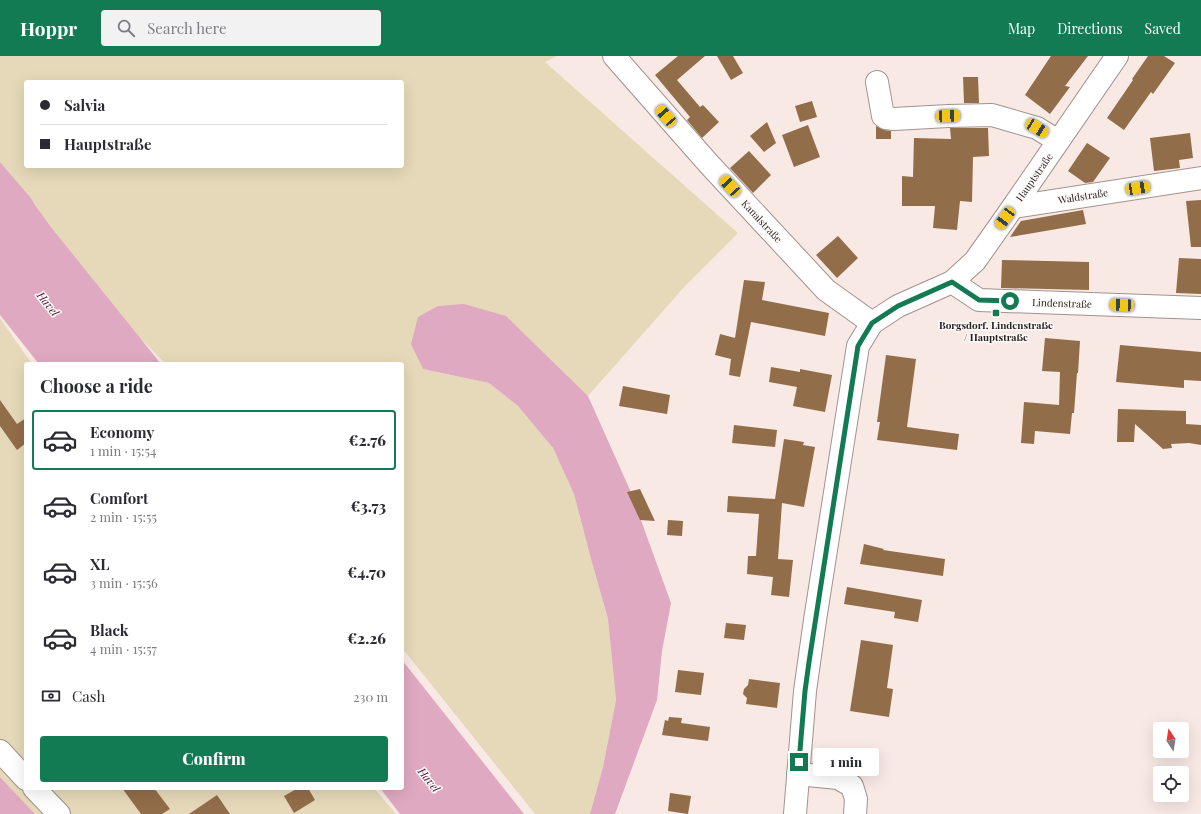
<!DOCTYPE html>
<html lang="en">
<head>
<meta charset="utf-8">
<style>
	:root { --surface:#fff; --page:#f2f2f3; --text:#2b2b33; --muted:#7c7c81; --line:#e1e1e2; --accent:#127b54 }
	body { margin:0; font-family:"Playfair Display",serif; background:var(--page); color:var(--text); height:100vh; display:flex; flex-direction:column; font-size:15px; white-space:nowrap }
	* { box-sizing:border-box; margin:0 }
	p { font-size:13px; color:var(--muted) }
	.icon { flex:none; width:22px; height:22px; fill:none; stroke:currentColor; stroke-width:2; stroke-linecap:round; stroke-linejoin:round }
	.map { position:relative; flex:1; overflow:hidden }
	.drawer { position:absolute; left:24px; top:306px; width:380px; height:428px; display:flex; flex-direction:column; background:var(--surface); border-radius:4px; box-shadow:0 4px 16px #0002 }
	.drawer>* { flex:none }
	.top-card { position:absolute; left:24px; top:24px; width:380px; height:88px; border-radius:4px; box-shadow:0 4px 16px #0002; display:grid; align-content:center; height:88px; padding:0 16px; background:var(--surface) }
	.needle { width:26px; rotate:348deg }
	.controls { position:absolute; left:1153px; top:666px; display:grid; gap:8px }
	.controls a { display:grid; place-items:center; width:36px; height:36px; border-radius:4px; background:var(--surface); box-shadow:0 4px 16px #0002; font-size:20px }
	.end { position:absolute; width:18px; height:18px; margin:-9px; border:5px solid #127b54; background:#fff; box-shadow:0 0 0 2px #fff }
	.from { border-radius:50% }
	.bubble { position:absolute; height:28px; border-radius:4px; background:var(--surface); box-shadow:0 4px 16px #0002; font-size:13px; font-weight:800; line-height:28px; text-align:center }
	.car { position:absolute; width:12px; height:24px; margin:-12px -6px; border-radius:5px; box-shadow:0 0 3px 1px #0007; background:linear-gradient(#f5c518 24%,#345 0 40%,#f5c518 0 76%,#345 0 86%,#f5c518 0) }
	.top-card b { display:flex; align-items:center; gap:14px; height:38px; font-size:15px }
	.top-card b+b { border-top:1px solid var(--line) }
	.top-card i { width:10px; height:10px; background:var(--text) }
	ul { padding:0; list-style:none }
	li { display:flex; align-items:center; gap:12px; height:60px; margin:0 8px 6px; padding:0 8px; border:2px solid transparent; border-radius:4px }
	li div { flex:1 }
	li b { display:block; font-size:15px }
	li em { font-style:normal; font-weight:800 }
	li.active { border-color:var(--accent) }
	li>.icon { width:36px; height:36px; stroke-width:1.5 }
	h2 { padding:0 16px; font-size:18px; line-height:48px }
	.pay { display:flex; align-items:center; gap:10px; height:44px; padding:0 16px; font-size:15px }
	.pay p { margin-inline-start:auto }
	.button { display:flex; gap:8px; margin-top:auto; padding:8px 16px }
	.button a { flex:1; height:46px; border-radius:4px; background:var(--accent); color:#fff; font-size:16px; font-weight:800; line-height:46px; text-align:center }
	header { display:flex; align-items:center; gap:24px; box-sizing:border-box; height:56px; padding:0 20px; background:var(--accent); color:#fff }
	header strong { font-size:19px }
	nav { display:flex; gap:22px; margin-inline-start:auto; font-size:14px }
	.search { width:280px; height:36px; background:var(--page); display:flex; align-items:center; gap:10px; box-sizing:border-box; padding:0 14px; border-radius:4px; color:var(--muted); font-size:15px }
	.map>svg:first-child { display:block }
	.green { fill:#e6d9b9; fill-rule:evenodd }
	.water { fill:#dfa9c1 }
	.building { fill:#926d49 }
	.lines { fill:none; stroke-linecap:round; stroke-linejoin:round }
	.minor-casing { stroke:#a1928e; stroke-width:24 }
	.major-casing { stroke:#a1928e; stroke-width:24 }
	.minor { stroke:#fff; stroke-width:22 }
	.major { stroke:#fff; stroke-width:22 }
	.route { stroke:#127b54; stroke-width:5 }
	.poi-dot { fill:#127b54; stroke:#fdfaf9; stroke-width:1.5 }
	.labels { text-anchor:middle; stroke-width:3; stroke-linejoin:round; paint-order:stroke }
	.street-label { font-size:10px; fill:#272120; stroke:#fdfaf9 }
	.poi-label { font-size:10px; font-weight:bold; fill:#272120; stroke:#fdfaf9 }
	.water-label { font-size:11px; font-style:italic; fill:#4c0e31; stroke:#fdfaf9 }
</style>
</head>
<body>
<header>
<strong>Hoppr</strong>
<div class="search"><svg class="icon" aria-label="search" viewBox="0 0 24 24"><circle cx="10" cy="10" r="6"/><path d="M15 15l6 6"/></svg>Search here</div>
<nav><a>Map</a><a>Directions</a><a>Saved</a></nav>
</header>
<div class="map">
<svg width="1201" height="758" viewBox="0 0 1201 758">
	<rect width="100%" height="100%" fill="#f9e9e4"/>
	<g class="green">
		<path d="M0,0H557L545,6L738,177L686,229L588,340L506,261L423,313L489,327L518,350L553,392L574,438L591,503L608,563L616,644L603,711L590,758H535L402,592V308H166L139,281L51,171L35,149L31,142L0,106ZM26,26H402V110H26Z"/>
		<path d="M0,262L32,308H26V732H374L396,758H35L0,721Z"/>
	</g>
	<g class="water">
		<path d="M0,106L31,142L35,149L51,171L161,308H39L0,259Z"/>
		<path d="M464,248L506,260L588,340L630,434L671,547L662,595L657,644L615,758H590L603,711L616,644L608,563L591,503L574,438L553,392L518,350L489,327L423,313L411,288L418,261L438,250Z"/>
		<path d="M402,604L524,758H400L380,732H402Z"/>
		<path d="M0,721L35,758H0Z"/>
	</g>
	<g class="building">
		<path d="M678,0H705L677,24L700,51L703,49L719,66L702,82L687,64L690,61L655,19Z"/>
		<path d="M717,0H733L743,17L731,24Z"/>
		<path d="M1051,0H1088L1065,30L1070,31L1050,58L1025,39Z"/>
		<path d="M1148,0H1164L1175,7L1153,38L1151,36L1124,74L1107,62L1133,24L1132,23Z"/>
		<path d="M963,21H978L979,47H964Z"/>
		<path d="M812,45L817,61L800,66L795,50Z"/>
		<path d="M767,66L776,87L764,96L750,80Z"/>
		<path d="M808,69L820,101L794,111L782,79Z"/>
		<path d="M876,70L884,74L891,75V83H876Z"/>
		<path d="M950,72H988L989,100L973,101L972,146L960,145L957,174L933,172L935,150H902V120L913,121L914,82L951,83Z"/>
		<path d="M1190,77L1193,102L1179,104L1180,112L1154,115L1150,82Z"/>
		<path d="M1087,87L1110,102L1093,126L1085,127L1068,115Z"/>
		<path d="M749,95L771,119L753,137L730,112Z"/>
		<path d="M1201,144V191H1191L1186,145Z"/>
		<path d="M1083,154L1086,168L1010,181L1021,165Z"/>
		<path d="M838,180L858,202L837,222L816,199Z"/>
		<path d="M1179,202L1201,203V238L1176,237Z"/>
		<path d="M1002,204L1089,206V234L1001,232Z"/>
		<path d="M744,224L765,226L762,244L829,257L825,280L751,266L740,321L729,319L731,303L715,299L720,278L735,282Z"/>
		<path d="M1045,282L1080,285L1078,317H1077L1074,357H1072L1070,378L1035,375L1034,388L1021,387L1024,346L1059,349L1060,316L1042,315Z"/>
		<path d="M1120,289L1201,296V325L1184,324V332L1116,326Z"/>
		<path d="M886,299L916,303L907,371L959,378L957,394L877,384L880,366H877Z"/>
		<path d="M771,311L800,316V313L832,319L825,356L793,350L797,331L769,326Z"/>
		<path d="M623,330L670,339L667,358L619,350Z"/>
		<path d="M0,344L17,368L26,362V387L17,394L0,370Z"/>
		<path d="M1118,353L1186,355V368L1201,369V389L1189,387L1171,388L1172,392L1163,393L1135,368L1134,386H1117Z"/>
		<path d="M734,369L777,374L775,391L732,387Z"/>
		<path d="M784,383L804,386L803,389L815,391L804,451L782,447L778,503L793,504L789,541L771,539L773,521L747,518L748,500H756L759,458L727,456L728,440L775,443Z"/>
		<path d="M640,433L647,448L655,465L640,464L627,436Z"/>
		<path d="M668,464L683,465L682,480L667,479Z"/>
		<path d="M864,488L884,493L883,494L945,503L943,520L860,508Z"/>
		<path d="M847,531L922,544L918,566L894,562L895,556L844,548Z"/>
		<path d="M726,567L746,569L744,584L724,582Z"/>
		<path d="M861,584L893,589L887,632L893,633L889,661L850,655Z"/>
		<path d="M678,614L704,617L701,639L675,636Z"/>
		<path d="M749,623L780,627L777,652L746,648L747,642L743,638L744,633L748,629Z"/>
		<path d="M669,661L682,662L681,667L710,671L708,685L662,679L665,664L668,665Z"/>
		<path d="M122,732H154L170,753L162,758H141Z"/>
		<path d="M298,732H308L315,744L294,757L284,740Z"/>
		<path d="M670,737L691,740L688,758L668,755Z"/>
		<path d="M217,739L230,758H189Z"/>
	</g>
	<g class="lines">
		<defs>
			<g id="minor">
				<path d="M614,0L708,107L826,234L872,267"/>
				<path d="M877,26L883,60L886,62L894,63L948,60L992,59L1037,72L1058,85"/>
				<path d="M1013,151L1201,122"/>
				<path d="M952,226L979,244L1201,252"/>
				<path d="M0,695L26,723"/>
				<path d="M798,718L838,722L852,730L856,743L855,758"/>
				<path d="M34,732L59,758"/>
			</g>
			<path id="major" d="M795,758L805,635L815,564L858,290L872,267L898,250L952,226L975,205L1013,151L1117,0"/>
		</defs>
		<use href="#minor" class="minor-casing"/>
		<use href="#major" class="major-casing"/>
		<use href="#minor" class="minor"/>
		<use href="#major" class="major"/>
	</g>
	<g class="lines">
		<path class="route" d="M799,706L805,635L809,606L858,290L872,267L898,250L952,226L979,244L1010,245"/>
	</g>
	<rect class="poi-dot" x="992" y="253" width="8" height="8" rx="2"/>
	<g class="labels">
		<g class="street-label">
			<text transform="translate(1034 121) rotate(-55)" y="4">Hauptstraße</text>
			<text transform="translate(1083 140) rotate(-9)" y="4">Waldstraße</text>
			<text transform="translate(762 165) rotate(47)" y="4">Kanalstraße</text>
			<text transform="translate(1062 247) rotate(2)" y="4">Lindenstraße</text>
		</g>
		<g class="poi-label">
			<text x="996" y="273">Borgsdorf, Lindenstraße<tspan x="996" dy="12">/ Hauptstraße</tspan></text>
		</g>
		<g class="water-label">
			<text transform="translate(48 248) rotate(51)" y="4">Havel</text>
			<text transform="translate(429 724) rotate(51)" y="4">Havel</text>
		</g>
	</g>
</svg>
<div class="controls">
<a><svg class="needle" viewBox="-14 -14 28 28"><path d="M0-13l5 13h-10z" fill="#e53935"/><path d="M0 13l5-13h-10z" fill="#7c7c81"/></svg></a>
<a><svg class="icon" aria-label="locate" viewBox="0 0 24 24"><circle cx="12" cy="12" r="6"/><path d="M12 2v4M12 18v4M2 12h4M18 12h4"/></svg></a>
</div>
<i class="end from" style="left:1010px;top:245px"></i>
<i class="end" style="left:799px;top:706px"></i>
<div class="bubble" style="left:813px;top:692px;width:66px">1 min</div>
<i class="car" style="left:666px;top:60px;rotate:319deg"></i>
<i class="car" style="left:948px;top:60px;rotate:88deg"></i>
<i class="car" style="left:1037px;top:72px;rotate:121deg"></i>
<i class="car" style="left:730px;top:130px;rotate:317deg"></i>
<i class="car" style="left:1138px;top:132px;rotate:81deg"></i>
<i class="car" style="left:1005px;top:162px;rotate:216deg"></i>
<i class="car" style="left:1122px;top:249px;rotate:272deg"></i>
<div class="top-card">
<b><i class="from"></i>Salvia</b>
<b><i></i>Hauptstraße</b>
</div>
<section class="drawer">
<h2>Choose a ride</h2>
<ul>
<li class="active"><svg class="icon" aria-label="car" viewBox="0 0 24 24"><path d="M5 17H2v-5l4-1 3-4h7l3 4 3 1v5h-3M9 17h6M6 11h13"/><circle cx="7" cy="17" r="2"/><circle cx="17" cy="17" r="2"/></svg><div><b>Economy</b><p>1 min · 15:54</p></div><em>€2.76</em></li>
<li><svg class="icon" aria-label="car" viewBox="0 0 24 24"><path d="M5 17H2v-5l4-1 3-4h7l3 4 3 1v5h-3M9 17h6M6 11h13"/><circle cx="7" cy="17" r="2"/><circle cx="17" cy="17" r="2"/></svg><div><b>Comfort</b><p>2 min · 15:55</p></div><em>€3.73</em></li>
<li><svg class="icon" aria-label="car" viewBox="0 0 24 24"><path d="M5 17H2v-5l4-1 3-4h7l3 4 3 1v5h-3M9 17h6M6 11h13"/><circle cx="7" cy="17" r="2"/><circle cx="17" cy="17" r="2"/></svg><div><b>XL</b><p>3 min · 15:56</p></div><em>€4.70</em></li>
<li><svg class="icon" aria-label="car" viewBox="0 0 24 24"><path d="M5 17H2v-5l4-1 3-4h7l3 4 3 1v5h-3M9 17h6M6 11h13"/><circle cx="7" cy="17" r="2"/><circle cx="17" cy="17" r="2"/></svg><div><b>Black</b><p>4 min · 15:57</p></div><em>€2.26</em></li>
</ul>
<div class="pay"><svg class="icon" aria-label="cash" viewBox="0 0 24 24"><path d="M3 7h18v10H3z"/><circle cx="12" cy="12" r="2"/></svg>Cash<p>230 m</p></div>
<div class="button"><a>Confirm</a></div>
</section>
</div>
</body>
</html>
